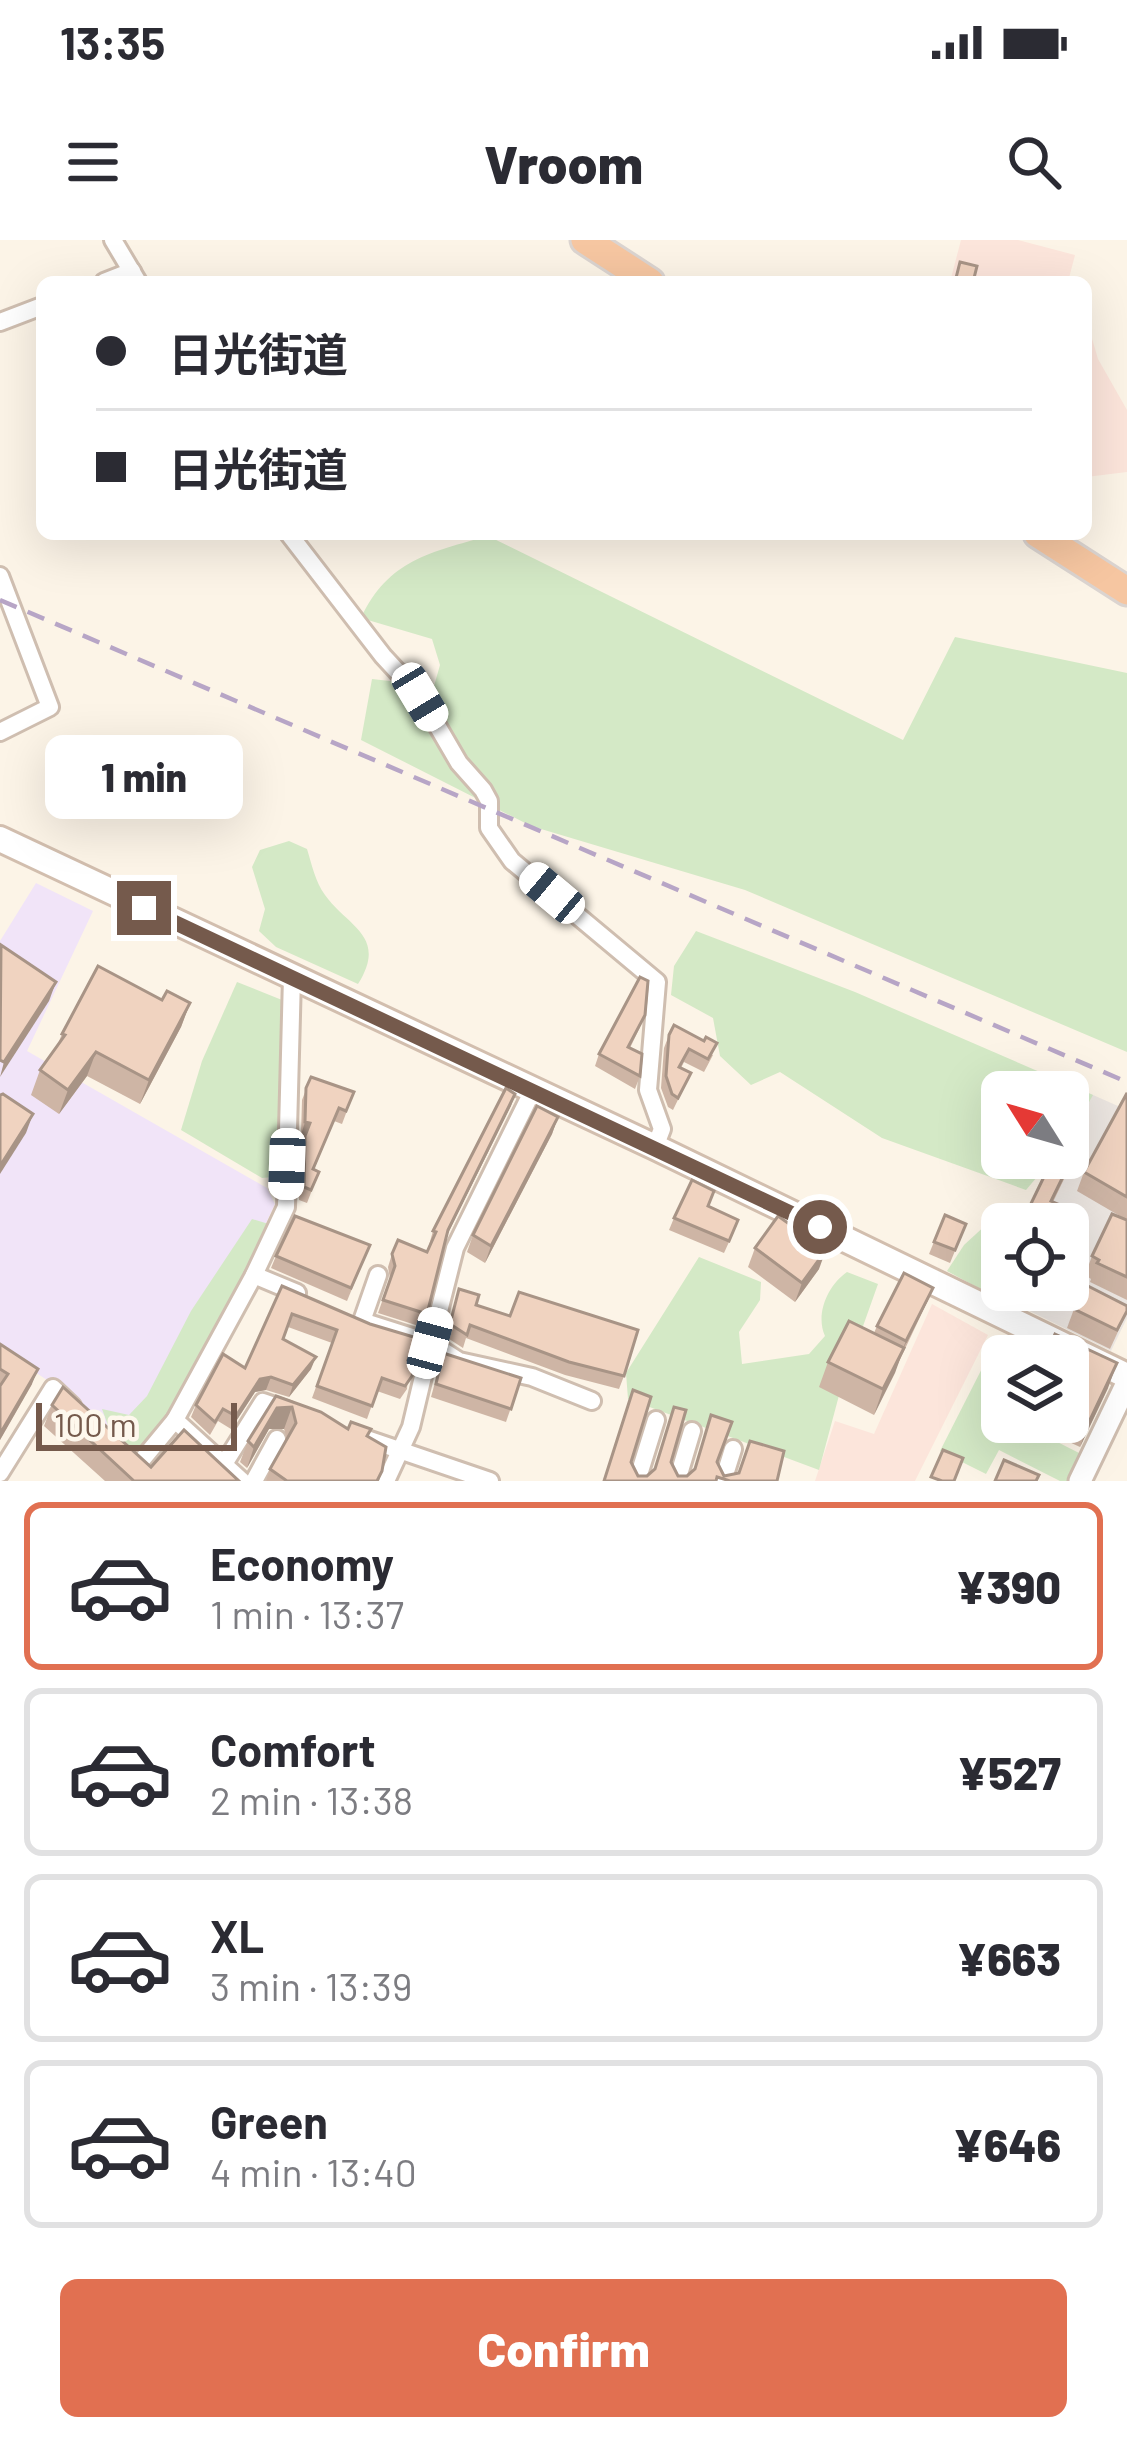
<!DOCTYPE html>
<html lang="en">
<head>
<meta charset="utf-8">
<style>
	:root { --surface:#fff; --page:#f7f7f7; --text:#2b2b33; --muted:#7c7c81; --line:#e1e1e2; --accent:#e17051 }
	body { margin:0; font-family:Barlow,"Noto Sans JP",sans-serif; background:var(--page); color:var(--text); height:100vh; display:flex; flex-direction:column; font-size:45px; white-space:nowrap }
	* { box-sizing:border-box; margin:0 }
	p { font-size:39px; color:var(--muted) }
	.icon { flex:none; width:66px; height:66px; fill:none; stroke:currentColor; stroke-width:2; stroke-linecap:round; stroke-linejoin:round }
	.map { position:relative; height:1241px; overflow:hidden }
	.panel { display:flex; flex-direction:column; background:var(--surface); flex:1 }
	.panel>* { flex:none }
	.hud { position:absolute; left:36px; top:36px; width:1056px; height:264px; border-radius:18px; box-shadow:0 12px 48px #0002; display:grid; align-content:center; height:264px; padding:0 60px; background:var(--surface) }
	.needle { width:78px; rotate:307deg }
	.tools { position:absolute; left:981px; top:831px; display:grid; gap:24px }
	.tools a { display:grid; place-items:center; width:108px; height:108px; border-radius:18px; background:var(--surface); box-shadow:0 12px 48px #0002; font-size:60px }
	.scale { position:absolute; left:36px; bottom:30px; width:201px; box-sizing:border-box; padding-left:12px; border:6px solid #755a4c; border-top:0; font-size:33px; line-height:42px; white-space:nowrap; color:#755a4c; -webkit-text-stroke:9px #fef8ed; paint-order:stroke }
	.end { position:absolute; width:54px; height:54px; margin:-27px; border:15px solid #755a4c; background:#fff; box-shadow:0 0 0 6px #fff }
	.from { border-radius:50% }
	.bubble { position:absolute; height:84px; border-radius:18px; background:var(--surface); box-shadow:0 12px 48px #0002; font-size:39px; font-weight:800; line-height:84px; text-align:center }
	.car { position:absolute; width:36px; height:72px; margin:-36px -18px; border-radius:15px; box-shadow:0 0 9px 3px #0007; background:linear-gradient(#fff 24%,#345 0 40%,#fff 0 76%,#345 0 86%,#fff 0) }
	.hud b { display:flex; align-items:center; gap:42px; height:114px; font-size:45px }
	.hud b+b { border-top:3px solid var(--line) }
	.hud i { width:30px; height:30px; background:var(--text) }
	ul { padding:21px 0 0; list-style:none }
	li { display:flex; align-items:center; gap:36px; height:168px; margin:0 24px 18px; padding:0 36px; border:6px solid var(--line); border-radius:18px }
	li div { flex:1 }
	li b { display:block; font-size:45px }
	li em { font-style:normal; font-weight:800 }
	li.current { border-color:var(--accent) }
	li>.icon { width:108px; height:108px; stroke-width:1.5 }
	.primary-button { display:flex; gap:24px; margin-top:auto; padding:24px 60px }
	.primary-button a { flex:1; height:138px; border-radius:18px; background:var(--accent); color:#fff; font-size:48px; font-weight:800; line-height:138px; text-align:center }
	.status { display:flex; justify-content:space-between; align-items:center; height:84px; padding:0 60px; background:var(--surface); direction:ltr }
	.status svg { height:33px; fill:currentColor }
	header { display:flex; justify-content:space-between; align-items:center; height:156px; padding:0 60px; background:var(--surface); font-size:54px; font-weight:800 }
	.map>svg:first-child { display:block }
	.commercial { fill:#fce5db }
	.industrial { fill:#ece6e1 }
	.education { fill:#f1e4f8 }
	.green { fill:#d4e9c6 }
	.lines { fill:none; stroke-linecap:round; stroke-linejoin:round }
	.minor-casing { stroke:#cfbeb0; stroke-width:22 }
	.tertiary-casing { stroke:#cfbeb0; stroke-width:27 }
	.secondary-casing { stroke:#d2beae; stroke-width:30 }
	.trunk-casing { stroke:#dbd4d0; stroke-width:33 }
	.minor { stroke:#fff; stroke-width:16 }
	.tertiary { stroke:#fff; stroke-width:21 }
	.secondary { stroke:#fff; stroke-width:24 }
	.trunk { stroke:#f6c6a1; stroke-width:27 }
	.rail { stroke:#b7a5c6; stroke-width:4.5; stroke-dasharray:18 12; stroke-linecap:butt }
	.wall { fill:#ceb5a5 }
	.shaded-wall { fill:#a89486 }
	.building { fill:#f0d3c0; stroke:#a89486; stroke-width:3 }
	.route { stroke:#755a4c; stroke-width:15 }
</style>
</head>
<body>
<div class="status"><b>13:35</b><svg viewBox="0 0 49 12"><path d="M0 12V9h3v3zM5 12V6h3v6zM10 12V3h3v9zM15 12V0h3v12zM26 1h20v11H26zM47 4h2v5h-2z"/></svg></div>
<header><svg class="icon" aria-label="menu" viewBox="0 0 24 24"><path d="M4 6h16M4 12h16M4 18h16"/></svg>Vroom<svg class="icon" aria-label="search" viewBox="0 0 24 24"><circle cx="10" cy="10" r="6"/><path d="M15 15l6 6"/></svg></header>
<div class="map">
<svg width="1127" height="1241" viewBox="0 0 1127 1241">
	<rect width="100%" height="100%" fill="#fcf4e7"/>
	<g class="commercial">
		<path d="M961,0H1018L1075,15L1068,42H950Z"/>
		<path d="M1086,78L1098,119L1127,170V232L1086,237Z"/>
		<path d="M932,1064L988,1095L915,1241H815L835,1181L874,1194Z"/>
	</g>
	<path class="industrial" d="M1084,851L1127,870V1078L1111,1111L989,1051L1002,1023V1050H1068V984H1021L1052,918H1068V884Z"/>
	<path class="education" d="M36,643L93,671L27,811L267,948L275,964L244,1030L136,1210L47,1140L0,1109V701Z"/>
	<g class="green">
		<path d="M488,296L903,500L955,397L1127,433V812L745,650L531,586L361,500L372,439L434,446L440,425L432,399L361,378C388,320 431,312 488,296Z"/>
		<path d="M289,601L307,609C312,625 315,641 325,655C348,687 388,696 358,744L276,707L259,691L265,669L252,627L260,610Z"/>
		<path d="M696,691L855,752L1093,855L1068,900V852H1002V918H1053L1026,950L882,898L780,832L751,845L720,816L713,778L671,755L674,726Z"/>
		<path d="M237,742L282,760V930L273,937L262,938L181,890L202,821Z"/>
		<path d="M252,979L272,985L172,1175L137,1218L113,1199L102,1169L129,1175L147,1156L191,1071Z"/>
		<path d="M988,983L1002,1000V1023L991,1047L982,1050L947,1031L964,1005Z"/>
		<path d="M699,1017L761,1042L760,1060L739,1092L742,1124L809,1114L825,1096C815,1074 828,1045 847,1032L878,1044L841,1148L819,1230L628,1159L626,1133Z"/>
		<path d="M998,1097L1035,1116H1002V1182H1018L1083,1215L1070,1241H1060L999,1210L986,1234L940,1211Z"/>
	</g>
	<g class="lines">
		<defs>
			<g id="minor">
				<path d="M113,0L138,42"/>
				<path d="M104,42L132,31"/>
				<path d="M0,82L42,66"/>
				<path d="M289,294L383,416L420,456L459,523L483,550L489,561V588L512,621L657,742L648,850L662,889L655,907"/>
				<path d="M0,336L50,467L0,492"/>
				<path d="M533,850L455,1008L431,1103L459,1121L532,1137L592,1161"/>
				<path d="M254,1035L297,1053"/>
				<path d="M378,1035L362,1081L431,1103L411,1187L386,1241"/>
				<path d="M175,1180L242,1241"/>
				<path d="M364,1198L490,1241"/>
				<path d="M131,1221L137,1226L175,1180L254,1035L286,967L292,737"/>
				<path d="M224,1224L263,1162L289,1171"/>
				<path d="M0,1233L53,1148L72,1166"/>
				<path d="M254,1241L277,1199"/>
				<path d="M637,1241L656,1180"/>
				<path d="M677,1241L692,1191"/>
				<path d="M723,1241L733,1209"/>
			</g>
			<path id="tertiary" d="M1080,1241L1127,1143"/>
			<path id="secondary" d="M0,599L655,907L1127,1136"/>
			<g id="trunk">
				<path d="M585,0L650,42"/>
				<path d="M1038,294L1127,351"/>
			</g>
		</defs>
		<use href="#minor" class="minor-casing"/>
		<use href="#tertiary" class="tertiary-casing"/>
		<use href="#secondary" class="secondary-casing"/>
		<use href="#trunk" class="trunk-casing"/>
		<use href="#minor" class="minor"/>
		<use href="#tertiary" class="tertiary"/>
		<use href="#secondary" class="secondary"/>
		<use href="#trunk" class="trunk"/>
		<path class="rail" d="M0,360L1127,842"/>
	</g>
	<g class="wall">
		<path d="M162,760L190,763L181,787L140,864L87,836L59,874L31,855L40,830L57,806L62,794Z"/>
		<path d="M640,787L630,808L640,836L635,849L595,826L599,814Z"/>
		<path d="M669,795L713,815L704,832L684,822L681,828L691,833L673,870L668,867L661,848L664,808Z"/>
		<path d="M311,837L354,852L342,884L334,881L314,929L319,932L307,963L299,960L300,909L305,895H301L302,860Z"/>
		<path d="M1127,853V1060L1090,1042L1091,1039L1085,1035L1092,1016L1125,979L1077,951L1084,932Z"/>
		<path d="M515,854L446,997L422,1087L378,1073L390,1039L388,1027L392,1014L427,1012L433,991Z"/>
		<path d="M558,877L552,894L485,1023L467,1012L473,995Z"/>
		<path d="M1066,935L1053,962L1069,969L1063,984H1022L1026,974Z"/>
		<path d="M709,967L733,993L724,1013L669,990L674,978Z"/>
		<path d="M945,975L966,984L950,1023L929,1014Z"/>
		<path d="M370,1005L347,1061L271,1028L276,1016Z"/>
		<path d="M755,1008L819,1029L795,1062L748,1027Z"/>
		<path d="M1002,1027V1050H1012L1008,1058L993,1051Z"/>
		<path d="M282,1046L409,1120L407,1149L400,1159L377,1151L367,1179L312,1158L332,1103L288,1087L283,1099L311,1129L289,1157L266,1150L255,1152L231,1189L218,1181L210,1195L191,1177L196,1165L245,1128Z"/>
		<path d="M459,1049L476,1065L624,1136L619,1149L565,1135L466,1098L463,1108L446,1097Z"/>
		<path d="M928,1060L874,1175L819,1147L828,1122L874,1093L877,1086Z"/>
		<path d="M1074,1069L1127,1072L1110,1109L1067,1088Z"/>
		<path d="M0,1104L32,1144L0,1200Z"/>
		<path d="M443,1113L521,1138L506,1182L431,1157Z"/>
		<path d="M1068,1116L1108,1148L1080,1207L1026,1182H1068Z"/>
		<path d="M276,1156L348,1189H371L368,1196L382,1231L379,1241H266L270,1229L287,1199L284,1189H269L247,1228L240,1222L248,1201Z"/>
		<path d="M52,1165L151,1227L239,1241H105L44,1186Z"/>
	</g>
	<g class="shaded-wall">
		<path d="M56,742L49,761L0,837L4,822Z"/>
		<path d="M190,763L181,787L140,864L149,840Z"/>
		<path d="M96,812L87,836L59,874L68,850Z"/>
		<path d="M515,854L511,866L443,1003L448,990Z"/>
		<path d="M33,874L26,893L0,934V926Z"/>
		<path d="M558,877L552,894L485,1023L491,1006Z"/>
		<path d="M305,882L310,883L306,895H301Z"/>
		<path d="M826,1010L819,1029L795,1062L802,1043Z"/>
		<path d="M933,1048L928,1060L901,1113L906,1101Z"/>
		<path d="M904,1108L895,1133L874,1175L883,1149Z"/>
		<path d="M316,1117L311,1129L289,1157L293,1145Z"/>
		<path d="M1117,1123L1108,1148L1080,1207L1089,1182Z"/>
		<path d="M38,1129L32,1144L0,1200V1194Z"/>
		<path d="M271,1137L266,1150L255,1152L231,1189L236,1176L260,1139Z"/>
		<path d="M292,1167L284,1189H269L247,1228L254,1207L277,1168Z"/>
	</g>
	<g class="building">
		<path d="M960,22L977,26L973,42H955Z"/>
		<path d="M1,705L56,742L4,822L0,820Z"/>
		<path d="M98,726L162,760L167,751L190,763L149,840L96,812L68,850L40,830L65,795L62,794Z"/>
		<path d="M640,737L648,741L645,775L628,807L642,814L640,836L599,814Z"/>
		<path d="M674,785L704,801L706,797L717,803L708,819L689,809L679,827L691,833L678,858L672,854L666,836L669,795Z"/>
		<path d="M311,837L354,852L346,871L339,868L313,929L319,932L311,950L304,947L305,896L310,883L305,882L306,848Z"/>
		<path d="M506,848L515,854L448,990L427,1074L383,1060L395,1026L392,1014L398,1000L427,1012L436,992L433,991Z"/>
		<path d="M1127,853V957L1084,932Z"/>
		<path d="M3,854L33,874L0,926V855Z"/>
		<path d="M537,866L558,877L491,1006L473,995Z"/>
		<path d="M1068,914L1073,916L1051,961L1069,969L1061,984L1041,976L1038,981L1026,974L1053,918H1068Z"/>
		<path d="M692,940L714,951L708,966L738,980L729,1001L674,978Z"/>
		<path d="M1112,974L1127,980V1037L1097,1023L1099,1020L1092,1016Z"/>
		<path d="M945,975L966,984L955,1010L934,1002Z"/>
		<path d="M295,976L370,1005L351,1048L276,1016Z"/>
		<path d="M778,976L826,1010L802,1043L755,1008Z"/>
		<path d="M904,1033L933,1048L906,1101L877,1086Z"/>
		<path d="M1086,1045L1127,1066V1071L1117,1090L1074,1069Z"/>
		<path d="M282,1046L370,1084L417,1098L408,1120L415,1122L412,1136L405,1146L382,1138L372,1166L317,1146L337,1090L292,1074L283,1099L316,1117L293,1145L271,1137L260,1139L236,1176L223,1169L215,1182L196,1165L223,1114L245,1128Z"/>
		<path d="M459,1049L479,1055L476,1065L510,1076L519,1052L638,1090L624,1136L569,1122L470,1085L467,1095L450,1084Z"/>
		<path d="M849,1081L904,1108L883,1149L828,1122Z"/>
		<path d="M1055,1094L1117,1123L1089,1182L1068,1172V1116H1045Z"/>
		<path d="M0,1104L38,1129L0,1194V1146L8,1134L0,1129Z"/>
		<path d="M443,1113L521,1138L511,1169L436,1144Z"/>
		<path d="M63,1147L151,1227L184,1190L239,1241H134L52,1165Z"/>
		<path d="M633,1150L651,1157L631,1222L638,1236H647L655,1229L674,1167L686,1170L671,1222L678,1236H687L695,1229L711,1175L732,1182L717,1222L724,1236L739,1233L750,1201L784,1211L777,1241H730L717,1237L716,1241H604Z"/>
		<path d="M276,1156L321,1172L348,1189L351,1182L371,1189L367,1196L386,1207L382,1231L377,1241H287L270,1229L296,1183L292,1167L277,1168L254,1207L248,1201Z"/>
		<path d="M943,1210L963,1218L954,1241H942L931,1237Z"/>
		<path d="M1004,1220L1039,1235L1036,1241H995Z"/>
	</g>
	<g class="lines">
		<path class="route" d="M144,668L820,987"/>
	</g>
</svg>
<div class="tools">
<a><svg class="needle" viewBox="-14 -14 28 28"><path d="M0-13l5 13h-10z" fill="#e53935"/><path d="M0 13l5-13h-10z" fill="#7c7c81"/></svg></a>
<a><svg class="icon" aria-label="locate" viewBox="0 0 24 24"><circle cx="12" cy="12" r="6"/><path d="M12 2v4M12 18v4M2 12h4M18 12h4"/></svg></a>
<a><svg class="icon" aria-label="layers" viewBox="0 0 24 24"><path d="M12 4l9 5-9 5-9-5zM3 14l9 5 9-5"/></svg></a>
</div>
<div class="scale">100 m</div>
<i class="end from" style="left:820px;top:987px"></i>
<i class="end" style="left:144px;top:668px"></i>
<div class="bubble" style="left:45px;top:495px;width:198px">1 min</div>
<i class="car" style="left:420px;top:457px;rotate:149deg"></i>
<i class="car" style="left:552px;top:653px;rotate:310deg"></i>
<i class="car" style="left:287px;top:924px;rotate:182deg"></i>
<i class="car" style="left:430px;top:1103px;rotate:15deg"></i>
<div class="hud">
<b><i class="from"></i>日光街道</b>
<b><i></i>日光街道</b>
</div>
</div>
<section class="panel">
<ul>
<li class="current"><svg class="icon" aria-label="car" viewBox="0 0 24 24"><path d="M5 17H2v-5l4-1 3-4h7l3 4 3 1v5h-3M9 17h6M6 11h13"/><circle cx="7" cy="17" r="2"/><circle cx="17" cy="17" r="2"/></svg><div><b>Economy</b><p>1 min · 13:37</p></div><em>¥390</em></li>
<li><svg class="icon" aria-label="car" viewBox="0 0 24 24"><path d="M5 17H2v-5l4-1 3-4h7l3 4 3 1v5h-3M9 17h6M6 11h13"/><circle cx="7" cy="17" r="2"/><circle cx="17" cy="17" r="2"/></svg><div><b>Comfort</b><p>2 min · 13:38</p></div><em>¥527</em></li>
<li><svg class="icon" aria-label="car" viewBox="0 0 24 24"><path d="M5 17H2v-5l4-1 3-4h7l3 4 3 1v5h-3M9 17h6M6 11h13"/><circle cx="7" cy="17" r="2"/><circle cx="17" cy="17" r="2"/></svg><div><b>XL</b><p>3 min · 13:39</p></div><em>¥663</em></li>
<li><svg class="icon" aria-label="car" viewBox="0 0 24 24"><path d="M5 17H2v-5l4-1 3-4h7l3 4 3 1v5h-3M9 17h6M6 11h13"/><circle cx="7" cy="17" r="2"/><circle cx="17" cy="17" r="2"/></svg><div><b>Green</b><p>4 min · 13:40</p></div><em>¥646</em></li>
</ul>
<div class="primary-button"><a>Confirm</a></div>
</section>
</body>
</html>
